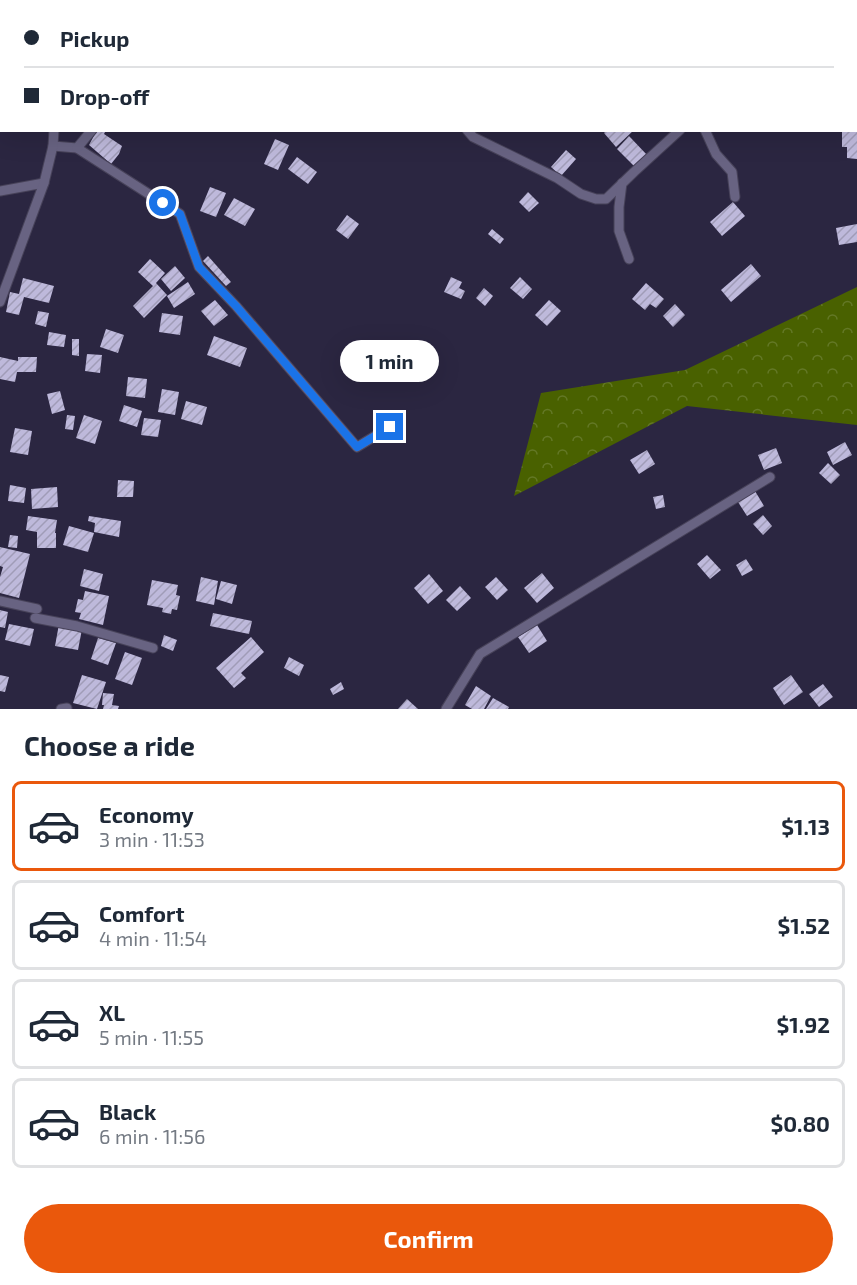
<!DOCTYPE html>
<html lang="en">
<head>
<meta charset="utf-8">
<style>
	:root { --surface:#fff; --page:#f2f2f3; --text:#1f2937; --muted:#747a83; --line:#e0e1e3; --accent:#ea580c }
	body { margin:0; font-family:"Exo 2",sans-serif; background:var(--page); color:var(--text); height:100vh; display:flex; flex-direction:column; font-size:22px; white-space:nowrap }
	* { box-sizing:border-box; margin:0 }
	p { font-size:20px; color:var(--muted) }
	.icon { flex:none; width:33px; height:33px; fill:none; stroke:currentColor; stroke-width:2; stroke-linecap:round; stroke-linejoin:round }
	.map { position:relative; height:709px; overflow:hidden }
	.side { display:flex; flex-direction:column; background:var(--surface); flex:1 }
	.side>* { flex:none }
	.banner { position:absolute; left:0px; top:0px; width:858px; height:132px; box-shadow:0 6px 24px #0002; display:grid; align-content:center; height:132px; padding:0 24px; background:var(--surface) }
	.end { position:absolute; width:27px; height:27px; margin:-14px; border:8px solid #1a73e8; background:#fff; box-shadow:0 0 0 3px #fff }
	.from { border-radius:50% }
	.bubble { position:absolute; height:42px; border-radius:21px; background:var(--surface); box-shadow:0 6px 24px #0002; font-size:20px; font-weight:700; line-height:42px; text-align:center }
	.banner b { display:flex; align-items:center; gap:21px; height:57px; font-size:22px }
	.banner b+b { border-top:2px solid var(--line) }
	.banner i { width:15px; height:15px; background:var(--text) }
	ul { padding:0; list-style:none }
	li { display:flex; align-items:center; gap:18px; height:90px; margin:0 12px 9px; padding:0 12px; border:3px solid var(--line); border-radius:9px }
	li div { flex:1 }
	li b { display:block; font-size:22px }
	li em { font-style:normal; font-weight:700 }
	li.current { border-color:var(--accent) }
	li>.icon { width:54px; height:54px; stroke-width:1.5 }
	h2 { padding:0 24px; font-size:27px; line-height:72px }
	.cta { display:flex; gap:12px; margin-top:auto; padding:12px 24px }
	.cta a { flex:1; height:69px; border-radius:36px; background:var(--accent); color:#fff; font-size:24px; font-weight:700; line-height:69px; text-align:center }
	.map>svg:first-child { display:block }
	.forest { fill:url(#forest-crowns) }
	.building { fill:url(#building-hatch) }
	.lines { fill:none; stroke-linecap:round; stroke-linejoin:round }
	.street-casing { stroke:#474259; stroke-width:11 }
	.street { stroke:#686382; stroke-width:9 }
	.route { stroke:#1a73e8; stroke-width:8 }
</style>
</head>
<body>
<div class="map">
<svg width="857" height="709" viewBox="0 0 857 709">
	<defs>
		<pattern id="forest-crowns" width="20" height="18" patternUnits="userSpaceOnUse" patternTransform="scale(1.5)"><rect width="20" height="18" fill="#496100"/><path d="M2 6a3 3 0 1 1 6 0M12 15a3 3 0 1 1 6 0" fill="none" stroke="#637826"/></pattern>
		<pattern id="building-hatch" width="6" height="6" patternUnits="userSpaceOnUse" patternTransform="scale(1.5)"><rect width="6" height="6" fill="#beb9db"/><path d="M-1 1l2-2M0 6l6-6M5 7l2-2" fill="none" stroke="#a09cb7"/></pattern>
	</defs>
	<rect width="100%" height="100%" fill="#2b2641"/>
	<path class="forest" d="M857,287V425L687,406L514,496L541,393L685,370Z"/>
	<g class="building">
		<path d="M97,130H106L104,134L122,146L119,154L111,164L89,145Z"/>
		<path d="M607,130H634L616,147L604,133Z"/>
		<path d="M842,130H857V159L847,158V147H842Z"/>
		<path d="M629,136L648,156L636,168L617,149Z"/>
		<path d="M275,139L289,145L278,170L264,164Z"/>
		<path d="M566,150L576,159L561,176L551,167Z"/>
		<path d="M297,157L317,172L308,184L288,169Z"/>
		<path d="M210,187L226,193L216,217L200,211Z"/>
		<path d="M528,192L539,203L529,212L519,202Z"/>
		<path d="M234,198L255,209L245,226L224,215Z"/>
		<path d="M733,202L745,216L722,236L710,222Z"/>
		<path d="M347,215L359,224L348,239L336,230Z"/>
		<path d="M857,224V242L839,245L836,228Z"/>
		<path d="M492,229L504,239L500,244L488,234Z"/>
		<path d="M208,256L231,282L226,286L203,261Z"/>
		<path d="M150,259L165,273L156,283L167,295L144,318L133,306L153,286L138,272Z"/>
		<path d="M751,264L761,276L731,302L721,290Z"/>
		<path d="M175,266L185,278L171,291L161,279Z"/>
		<path d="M451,277L462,282L459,288L465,291L461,299L444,292Z"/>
		<path d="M520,277L532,289L523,299L510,288Z"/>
		<path d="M23,278L54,286L49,303L24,297L19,315L6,312L10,292L19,294Z"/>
		<path d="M188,282L195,294L174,308L167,296Z"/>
		<path d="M646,283L664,299L656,308L650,304L645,310L632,299Z"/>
		<path d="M484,288L493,296L485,306L476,298Z"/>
		<path d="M215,300L228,315L214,326L201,311Z"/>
		<path d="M549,300L561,311L547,326L535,315Z"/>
		<path d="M675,304L685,315L673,327L663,316Z"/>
		<path d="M38,311L49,313L46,327L35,324Z"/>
		<path d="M162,313L183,316L180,335L159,332Z"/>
		<path d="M106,329L124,335L118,353L100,347Z"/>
		<path d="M49,332L66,335L64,347L47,345Z"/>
		<path d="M214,336L247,348L240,367L207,355Z"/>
		<path d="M72,339H79V356L72,355Z"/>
		<path d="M87,354L102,355L100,373L85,371Z"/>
		<path d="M0,357L18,361V357H37L36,372H17L15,382L0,379Z"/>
		<path d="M365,359L373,365L365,374L358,367Z"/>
		<path d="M128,377L147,379L145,398L126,396Z"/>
		<path d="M162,389L179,392L175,415L158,412Z"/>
		<path d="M60,391L65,410L52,414L47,394Z"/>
		<path d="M186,401L207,407L202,425L181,419Z"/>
		<path d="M124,405L142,411L137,427L119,421Z"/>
		<path d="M67,415L75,416L73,430L65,429Z"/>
		<path d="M84,415L102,421L95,444L76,438Z"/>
		<path d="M144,418L161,420L158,437L141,435Z"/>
		<path d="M15,428L32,431L28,455L10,452Z"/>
		<path d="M845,442L852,455L833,465L827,452Z"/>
		<path d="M776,448L782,463L764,470L758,455Z"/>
		<path d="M647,450L655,464L639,474L630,460Z"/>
		<path d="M828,463L840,475L831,484L819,473Z"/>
		<path d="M118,480L134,481L133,497H117Z"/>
		<path d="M10,485L26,488L24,503L8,501Z"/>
		<path d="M57,487L58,507L32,509L31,489Z"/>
		<path d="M755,491L764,506L747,516L738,502Z"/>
		<path d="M663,495L665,507L656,509L653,497Z"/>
		<path d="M763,515L772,526L763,535L753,524Z"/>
		<path d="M28,516L57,520L55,533H56V548H37V532L26,530Z"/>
		<path d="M89,516L121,521L119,537L94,532L95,523L88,521Z"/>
		<path d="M69,526L94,533L88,552L63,545Z"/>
		<path d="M10,535L18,536L17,548L8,547Z"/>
		<path d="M0,547L30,554L19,598L0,593V577L3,567L0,566Z"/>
		<path d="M707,555L721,570L710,579L697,564Z"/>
		<path d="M746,559L753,570L742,576L736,565Z"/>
		<path d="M84,569L103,574L99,591L80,586Z"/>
		<path d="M542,573L554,588L537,603L524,588Z"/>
		<path d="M429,574L443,591L428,604L414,588Z"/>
		<path d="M201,577L218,581L214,605L196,601Z"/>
		<path d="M496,577L508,590L497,600L485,587Z"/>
		<path d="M152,580L178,585L176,595L180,596L177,610L172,609L171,614L162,612L163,608L147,605Z"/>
		<path d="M221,581L237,585L232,604L216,599Z"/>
		<path d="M460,586L471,598L457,611L446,600Z"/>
		<path d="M85,591L109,596L103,625L79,619L81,613L75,612L78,599L83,600Z"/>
		<path d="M0,610L8,612L5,628L0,627Z"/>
		<path d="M213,613L252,621L249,634L210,626Z"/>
		<path d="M9,624L34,629L30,646L5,640Z"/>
		<path d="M59,624L82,629L78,650L55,646Z"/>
		<path d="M537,625L547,641L529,653L518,637Z"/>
		<path d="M164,635L177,640L173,651L161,646Z"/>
		<path d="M251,637L264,652L241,673L246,678L234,688L216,668Z"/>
		<path d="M98,638L116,643L108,665L91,659Z"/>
		<path d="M125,652L142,658L132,685L115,679Z"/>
		<path d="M289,657L304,665L299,676L284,668Z"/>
		<path d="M0,675L9,677L5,692L0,691Z"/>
		<path d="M82,675L106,682L97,709L73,703Z"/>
		<path d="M791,675L803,692L784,705L773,688Z"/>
		<path d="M341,682L344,689L333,695L330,689Z"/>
		<path d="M823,684L833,697L819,707L809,694Z"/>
		<path d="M476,686L491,696L484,709H472L465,705Z"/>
		<path d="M103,693L114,694L112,705L119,706L118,709H103L104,705H102Z"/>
		<path d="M493,698L509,707L508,709H486Z"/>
		<path d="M407,699L418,709H398Z"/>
	</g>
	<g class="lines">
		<defs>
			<g id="street">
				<path d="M4,0L5,2"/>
				<path d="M109,0L110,2"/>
				<path d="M171,0L173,2"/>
				<path d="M757,0L758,2"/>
				<path d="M279,2L280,0"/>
				<path d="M776,2L778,0"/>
				<path d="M856,107L857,108"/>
				<path d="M467,130L473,137L557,178L581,194L596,199H606L634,172L680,130"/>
				<path d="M705,130L716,154L732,172L735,197"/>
				<path d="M53,146L77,148L180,214L199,267L236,306L357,447L390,427"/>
				<path d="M77,148L92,130"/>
				<path d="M622,183L619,207V231L629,259"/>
				<path d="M0,191L44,183"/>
				<path d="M0,302L44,183L53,146L54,130"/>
				<path d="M0,601L37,609"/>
				<path d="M35,618L77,626L153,648"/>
				<path d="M61,709L67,708"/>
				<path d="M446,709L480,654L770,477"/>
			</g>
		</defs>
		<use href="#street" class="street-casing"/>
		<use href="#street" class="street"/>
	</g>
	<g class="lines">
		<path class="route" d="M163,203L180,214L199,267L236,306L357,447L390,427"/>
	</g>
</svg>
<i class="end from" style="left:163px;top:203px"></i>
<i class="end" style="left:390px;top:427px"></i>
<div class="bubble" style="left:340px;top:340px;width:99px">1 min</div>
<div class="banner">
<b><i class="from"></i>Pickup</b>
<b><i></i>Drop-off</b>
</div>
</div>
<section class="side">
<h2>Choose a ride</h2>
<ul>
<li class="current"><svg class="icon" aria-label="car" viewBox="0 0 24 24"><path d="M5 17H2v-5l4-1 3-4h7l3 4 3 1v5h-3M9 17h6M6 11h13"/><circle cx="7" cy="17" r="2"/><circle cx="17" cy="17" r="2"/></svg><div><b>Economy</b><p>3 min · 11:53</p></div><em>$1.13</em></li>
<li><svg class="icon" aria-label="car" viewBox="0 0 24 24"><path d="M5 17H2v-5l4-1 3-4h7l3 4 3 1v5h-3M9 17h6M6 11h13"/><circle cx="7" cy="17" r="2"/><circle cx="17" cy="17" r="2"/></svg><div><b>Comfort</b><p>4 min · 11:54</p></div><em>$1.52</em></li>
<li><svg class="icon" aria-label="car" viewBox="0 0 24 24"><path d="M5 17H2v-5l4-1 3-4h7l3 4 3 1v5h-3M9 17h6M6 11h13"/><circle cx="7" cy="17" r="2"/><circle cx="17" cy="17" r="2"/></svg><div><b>XL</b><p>5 min · 11:55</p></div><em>$1.92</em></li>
<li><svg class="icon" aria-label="car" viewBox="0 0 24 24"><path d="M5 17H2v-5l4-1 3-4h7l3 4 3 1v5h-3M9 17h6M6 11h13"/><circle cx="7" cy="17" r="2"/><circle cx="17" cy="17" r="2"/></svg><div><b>Black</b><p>6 min · 11:56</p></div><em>$0.80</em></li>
</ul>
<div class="cta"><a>Confirm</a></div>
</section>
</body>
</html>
